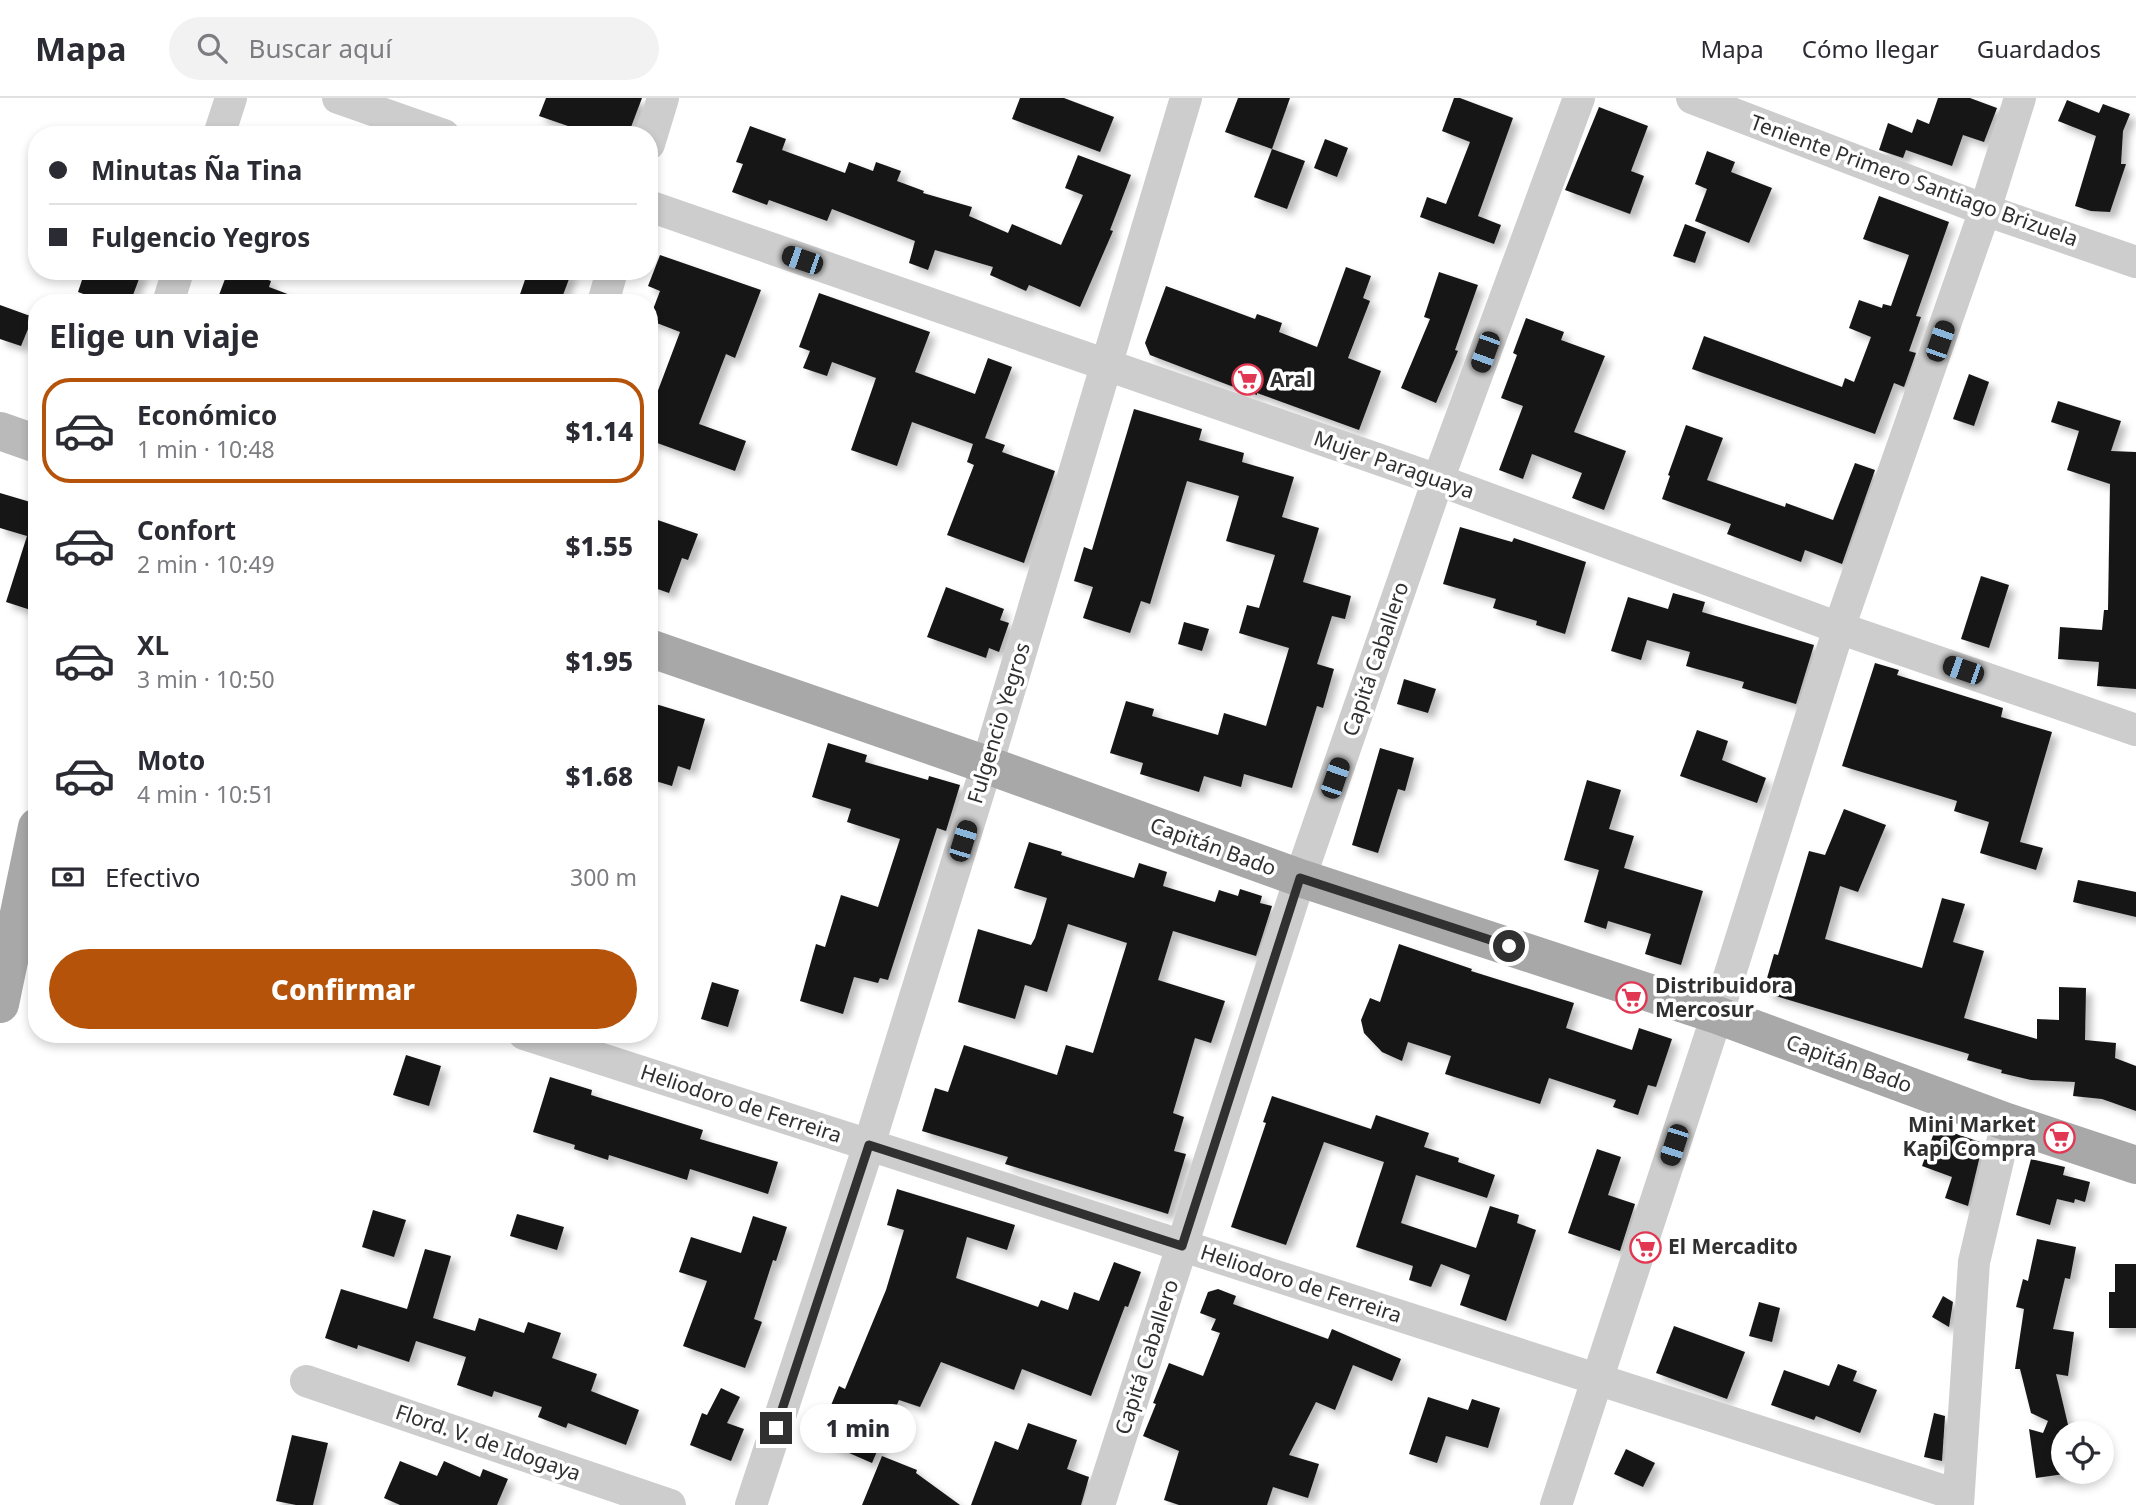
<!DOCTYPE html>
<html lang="es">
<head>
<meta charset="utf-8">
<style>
	:root { --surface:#fff; --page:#f2f2f3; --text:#2b2b33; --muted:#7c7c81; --line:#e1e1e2; --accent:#b45309 }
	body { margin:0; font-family:"Noto Sans",sans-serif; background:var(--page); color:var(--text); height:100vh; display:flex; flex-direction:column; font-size:26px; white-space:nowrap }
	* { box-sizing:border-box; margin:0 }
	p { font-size:23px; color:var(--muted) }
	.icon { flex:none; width:38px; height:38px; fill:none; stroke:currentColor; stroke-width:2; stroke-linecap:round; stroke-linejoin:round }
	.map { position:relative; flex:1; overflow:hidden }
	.drawer { position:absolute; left:28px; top:196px; width:630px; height:749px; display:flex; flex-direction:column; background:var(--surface); border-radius:28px; box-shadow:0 4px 10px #0003 }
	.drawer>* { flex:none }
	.guide { position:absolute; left:28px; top:28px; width:630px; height:154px; border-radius:28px; box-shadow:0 4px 10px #0003; display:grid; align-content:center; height:154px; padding:0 21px; background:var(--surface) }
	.tools { position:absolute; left:2051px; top:1323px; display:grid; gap:14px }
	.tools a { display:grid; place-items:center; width:63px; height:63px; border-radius:50%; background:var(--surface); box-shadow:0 4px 10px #0003; font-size:35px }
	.end { position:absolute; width:32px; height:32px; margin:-16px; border:9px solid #303030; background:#fff; box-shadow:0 0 0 4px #fff }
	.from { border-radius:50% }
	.bubble { position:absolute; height:49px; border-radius:24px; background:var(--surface); box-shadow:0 4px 10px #0003; font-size:23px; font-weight:800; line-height:49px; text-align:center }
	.car { position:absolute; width:21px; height:42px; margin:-21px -10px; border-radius:9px; box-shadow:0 0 5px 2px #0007; background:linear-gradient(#222 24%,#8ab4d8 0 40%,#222 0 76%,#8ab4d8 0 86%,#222 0) }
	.guide b { display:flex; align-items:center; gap:24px; height:66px; font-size:26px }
	.guide b+b { border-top:2px solid var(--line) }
	.guide i { width:18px; height:18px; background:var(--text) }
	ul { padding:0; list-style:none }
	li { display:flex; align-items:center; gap:21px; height:105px; margin:0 14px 10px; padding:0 7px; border:4px solid transparent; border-radius:28px }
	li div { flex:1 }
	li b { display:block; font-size:26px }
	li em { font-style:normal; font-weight:800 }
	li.on { border-color:var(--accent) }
	li>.icon { width:63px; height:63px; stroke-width:1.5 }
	h2 { padding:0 21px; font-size:32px; line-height:84px }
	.pay { display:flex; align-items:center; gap:18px; height:77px; padding:0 21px; font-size:26px }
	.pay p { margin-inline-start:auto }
	.cta { display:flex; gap:14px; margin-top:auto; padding:14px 21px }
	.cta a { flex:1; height:80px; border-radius:42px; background:var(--accent); color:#fff; font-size:28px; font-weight:800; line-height:80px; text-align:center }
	header { display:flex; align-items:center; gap:42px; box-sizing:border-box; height:98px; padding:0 35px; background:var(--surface); border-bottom:2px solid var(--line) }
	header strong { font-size:33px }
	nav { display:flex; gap:38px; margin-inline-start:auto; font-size:24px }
	.search { width:490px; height:63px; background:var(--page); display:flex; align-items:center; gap:18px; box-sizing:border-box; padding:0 24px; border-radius:38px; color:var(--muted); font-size:26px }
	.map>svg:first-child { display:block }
	.building { fill:#171717; filter:url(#shadow) }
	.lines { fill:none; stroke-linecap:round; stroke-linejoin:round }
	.street { stroke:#cdcdcd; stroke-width:32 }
	.secondary { stroke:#bababa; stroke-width:38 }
	.primary { stroke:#a8a8a8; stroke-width:38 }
	.route { stroke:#303030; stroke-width:9 }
	.labels { text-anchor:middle; stroke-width:7; stroke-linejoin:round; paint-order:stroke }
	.street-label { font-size:21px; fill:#303030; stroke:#fff }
	.poi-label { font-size:21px; font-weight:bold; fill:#303030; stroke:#fff; text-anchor:start }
</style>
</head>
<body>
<header>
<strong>Mapa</strong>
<div class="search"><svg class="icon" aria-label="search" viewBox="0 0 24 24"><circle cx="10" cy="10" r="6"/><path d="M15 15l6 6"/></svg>Buscar aquí</div>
<nav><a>Mapa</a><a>Cómo llegar</a><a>Guardados</a></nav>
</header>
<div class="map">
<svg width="2136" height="1407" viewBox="0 0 2136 1407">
	<defs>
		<filter id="shadow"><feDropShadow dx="6" dy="6" stdDeviation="3.5" flood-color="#0004"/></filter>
	</defs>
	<rect width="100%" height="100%" fill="#fff"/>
	<g class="building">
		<path d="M546,0H642L628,37H594L539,18Z"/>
		<path d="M1020,0H1064L1114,19L1100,54L1012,21Z"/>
		<path d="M1238,0H1290L1272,51L1225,34Z"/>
		<path d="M1454,0H1460L1513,20L1478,118L1501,127L1494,146L1420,119L1427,99L1446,106L1470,44L1442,33Z"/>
		<path d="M1938,0H1970L1997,10L1984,44L1963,37L1952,68L1906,52L1903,60L1879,52L1888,25L1912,35L1917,21L1929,26Z"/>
		<path d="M2067,2L2099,15L2103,6L2130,16L2123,33L2121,66H2126L2110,114L2091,113L2075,108L2096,38L2058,23Z"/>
		<path d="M1599,9L1648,28L1631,73L1644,78L1630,116L1565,92Z"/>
		<path d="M750,28L786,41L782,52L845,75L849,64L873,73L876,64L901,73L897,83L924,93L923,95L972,109L969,118L1008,135L1012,126L1061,147L1083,97L1065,90L1078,57L1131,77L1110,132L1113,133L1080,209L1029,187L1026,193L990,177L993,169L935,152L928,172L909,165L915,143L832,111L827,123L769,102L767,107L732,94L743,66L736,64Z"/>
		<path d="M1325,41L1348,50L1337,79L1314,70Z"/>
		<path d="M1272,51L1305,63L1287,111L1254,99Z"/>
		<path d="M1707,53L1735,64L1731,74L1772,90L1749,145L1695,123L1707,91L1695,86Z"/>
		<path d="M1879,98L1949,124L1916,218L1921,219L1909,253L1916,255L1904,289L1894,285L1875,336L1692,271L1704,238L1842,289L1845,280L1854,284L1871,239L1849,230L1859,202L1882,210L1883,206L1891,208L1909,157L1863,141Z"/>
		<path d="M1685,126L1706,134L1695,165L1673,158Z"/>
		<path d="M660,157L761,192L735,260L726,256L699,326L746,343L735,373L649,342V292L657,295L680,234L649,222L660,193L648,188Z"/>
		<path d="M1346,169L1371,178L1363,200L1370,203L1348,260L1381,273L1359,332L1257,295V297L1231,288L1150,257L1145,245L1166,188L1255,221L1257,216L1282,225L1279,234L1317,249Z"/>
		<path d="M85,173H142L130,205H108L78,194Z"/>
		<path d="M228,173H244L271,183L269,189L306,203V205H216Z"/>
		<path d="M528,173H572L560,205H517Z"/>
		<path d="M1439,174L1478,187L1455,252L1458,253L1436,305L1401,290L1430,221L1424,219Z"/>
		<path d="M819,195L930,234L915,274L975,296L988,260L1012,269L985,340L1005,347L1002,354L1055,373L1024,465L947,437L974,367L967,364L973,346L912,324L897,368L851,352L876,280L832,264L827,278L803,270L810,253L799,249Z"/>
		<path d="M0,207L33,219L21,248L0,241Z"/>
		<path d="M1526,220L1564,234L1561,242L1605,258L1574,334L1626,353L1604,412L1572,400L1582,375L1532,356L1523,381L1499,372L1523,308L1501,300L1517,257L1513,255Z"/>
		<path d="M1969,276L1989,284L1974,328L1953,321Z"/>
		<path d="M2058,303L2121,323L2111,353L2136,354V591L2097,588L2099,564L2058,561L2060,529L2102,532L2104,512H2108L2110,386L2067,372L2079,333L2051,324Z"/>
		<path d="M1134,311L1202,331L1199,342L1244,355L1242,364L1294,379L1282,419L1319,430L1303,484L1351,498L1345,521L1332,518L1317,566L1334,571L1323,610L1317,608L1292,690L1244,676L1241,689L1204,678L1199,694L1140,676L1143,665L1110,655L1126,603L1154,611L1152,618L1218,637L1224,615L1266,628L1289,550L1239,535L1247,507L1259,510L1275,457L1226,443L1239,398L1187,383L1150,506L1141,503L1130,535L1083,520L1093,489L1074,483L1084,449L1092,452Z"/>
		<path d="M1686,327L1723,340L1707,382L1785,409L1786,405L1833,422L1855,365L1875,372L1842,466L1805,452L1801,464L1727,436L1731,426L1662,401L1670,378L1668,377Z"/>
		<path d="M0,395L37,406V514L6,504L27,438L0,430Z"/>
		<path d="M649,419L698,436L688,462L682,460L669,495L649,488Z"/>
		<path d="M1460,429L1512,444L1514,440L1586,464L1565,536L1536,527L1537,523L1493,510L1496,501L1443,486Z"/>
		<path d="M1981,478L2009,487L1989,550L1961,541Z"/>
		<path d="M946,489L1004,511L1000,522L1009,525L999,554L989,550L986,560L927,539Z"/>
		<path d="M1673,495L1705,504L1702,514L1814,547L1796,606L1742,590L1744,584L1686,568L1690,554L1647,542L1641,562L1611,553L1628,499L1668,511Z"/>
		<path d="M1184,524L1209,531L1202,553L1178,546Z"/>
		<path d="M1875,565L1899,572L1897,577L2003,610L2001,619L2052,634L2020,744L2043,750L2036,772L1980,755L1989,724L1954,713L1957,703L1842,668Z"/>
		<path d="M1404,581L1436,591L1428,615L1397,606Z"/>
		<path d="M649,604L705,621L690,672L678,668L672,688L649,681Z"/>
		<path d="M1697,632L1728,643L1722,662L1766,680L1757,705L1680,678Z"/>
		<path d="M828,645L867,657L865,664L928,682L929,678L960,687L946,733L937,730L888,882L880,880L878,885L854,879L843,916L800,903L816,846L825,849L841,797L878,809L900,741L847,724L851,711L812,699Z"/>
		<path d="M1380,650L1414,660L1405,693L1398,691L1378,755L1352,747Z"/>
		<path d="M1587,682L1621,692L1609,731L1634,738L1624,770L1703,793L1681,867L1645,856L1651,836L1608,823L1606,831L1584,824L1599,772L1564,762Z"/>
		<path d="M1844,711L1886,727L1858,794L1840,788L1825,841L1922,870L1942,800L1965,806L1953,844L1984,853L1964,920L2037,941V921L2059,922V889L2086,890L2085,942L2116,945L2115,960L2136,968V1013L2102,1001L2073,998L2075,984L2031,982L2001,975L2002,972L1967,962L1969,956L1769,896L1765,887L1774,856L1778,857L1809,753L1825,757Z"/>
		<path d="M1029,744L1062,754L1061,757L1134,780L1139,765L1167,774L1163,788L1215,804L1219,792L1238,798L1240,791L1262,798L1260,805L1272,808L1256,858L1173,833L1158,882L1225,903L1211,945L1195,940L1173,1015L1184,1019L1174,1053L1186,1056L1168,1116L1005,1066L1008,1059L922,1033L935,990L948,994L964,947L1057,977L1066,947L1093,955L1127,845L1068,826L1047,894L1025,887L1015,921L958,904L978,831L1031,847L1035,840L1047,800L1014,790Z"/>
		<path d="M2078,782L2136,794V819L2073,804Z"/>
		<path d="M1399,846L1472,871L1471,873L1574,905L1566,930L1632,952L1639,930L1672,941L1656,989L1648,987L1638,1017L1613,1009L1616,1002L1549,980L1540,1006L1445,976L1451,958L1408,944L1402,963L1382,954L1364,935L1361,922L1370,900L1380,904Z"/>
		<path d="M712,884L739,892L728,929L701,921Z"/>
		<path d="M406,957L441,968L429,1008L393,997Z"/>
		<path d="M550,979L592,992L591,997L703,1032L700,1041L778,1064L768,1096L690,1071L687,1082L609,1057L608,1062L574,1051L575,1047L533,1034Z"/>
		<path d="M1272,998L1371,1031L1376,1017L1429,1035L1424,1049L1459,1060L1458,1064L1495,1077L1487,1100L1416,1077L1401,1125L1476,1150L1490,1108L1519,1117L1517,1125L1536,1132L1506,1223L1460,1207L1470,1177L1441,1166L1431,1189L1409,1182L1413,1168L1356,1149L1384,1064L1324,1044L1286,1147L1231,1129L1266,1025L1263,1024Z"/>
		<path d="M1936,1029L1983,1045L1968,1108L1945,1100L1952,1079L1922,1068Z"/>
		<path d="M1597,1051L1621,1059L1608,1097L1635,1106L1620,1153L1568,1135Z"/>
		<path d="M2031,1061L2065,1069L2063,1077L2090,1084L2085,1104L2075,1101L2074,1105L2057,1101L2050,1127L2016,1117Z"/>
		<path d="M897,1091L1015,1127L1007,1152L967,1139L956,1180L1038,1209L1041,1202L1068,1212L1074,1194L1099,1203L1114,1164L1141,1174L1128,1209L1125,1208L1091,1298L1022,1271L1014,1292L941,1264L920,1309L899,1302L872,1365L817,1341L839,1288L845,1291L886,1192L904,1132L887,1127Z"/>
		<path d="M373,1112L406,1122L394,1159L362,1149Z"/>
		<path d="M517,1116L564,1129L557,1152L510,1138Z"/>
		<path d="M753,1118L787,1129L776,1163L773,1162L754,1221L762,1224L745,1270L683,1248L707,1183L679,1174L691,1139L741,1155Z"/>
		<path d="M2037,1141L2076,1149L2070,1181L2065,1180L2053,1231L2074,1234L2068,1278L2056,1276L2070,1335H2079H2063V1374H2078L2036,1380L2029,1331L2043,1335L2048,1323L2031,1315L2020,1271H2015L2024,1211L2016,1209L2023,1181L2028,1183Z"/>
		<path d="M425,1151L451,1158L433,1220L475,1233L479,1220L524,1235L528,1224L561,1235L552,1260L597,1276L591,1293L639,1312L626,1347L568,1325L566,1330L538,1319L542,1309L494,1293L492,1299L457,1287L466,1259L416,1243L409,1264L358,1247L357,1251L325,1240L341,1191L407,1211Z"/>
		<path d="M2115,1166H2136V1230H2109V1194H2115Z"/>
		<path d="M1218,1191L1236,1198L1233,1206L1328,1241L1332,1231L1401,1261L1392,1283L1353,1267L1335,1312L1316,1304L1289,1357L1319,1366L1308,1400L1273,1389L1267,1407H1179L1164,1402L1179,1353L1143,1338L1156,1306L1153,1305L1169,1265L1203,1278L1220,1235L1211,1232L1216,1221L1200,1215L1208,1194Z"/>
		<path d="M1943,1198L1953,1204L1949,1229L1932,1219Z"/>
		<path d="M1759,1204L1780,1210L1772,1244L1749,1238Z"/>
		<path d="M1674,1228L1745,1254L1727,1301L1656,1275Z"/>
		<path d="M1838,1266L1857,1273L1853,1283L1877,1292L1860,1335L1816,1318L1814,1322L1771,1307L1784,1272L1829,1288Z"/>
		<path d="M721,1290L740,1299L727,1325L744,1331L731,1363L690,1347L702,1315L707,1317Z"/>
		<path d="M1428,1299L1468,1312L1472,1301L1500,1310L1488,1350L1446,1338L1437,1365L1409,1356Z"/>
		<path d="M1934,1315L1945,1318L1942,1363L1924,1359Z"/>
		<path d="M1028,1325L1077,1342L1067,1371L1089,1379L1081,1407H971L995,1343L1018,1352Z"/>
		<path d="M292,1337L328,1345L313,1407H296L276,1403Z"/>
		<path d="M1626,1351L1655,1365L1643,1389L1614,1376Z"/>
		<path d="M882,1358L917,1372L916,1375L960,1407H862Z"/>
		<path d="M400,1363L437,1378L444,1363L480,1379L483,1371L508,1381L497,1407H400L384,1400Z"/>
	</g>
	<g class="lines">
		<g class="street">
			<path d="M338,0L444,37"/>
			<path d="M1692,0L1985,112L2136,164"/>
			<path d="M219,37L231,0"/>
			<path d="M649,46L663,0"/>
			<path d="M649,108L1438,382L1839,530L2136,632"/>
			<path d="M168,205L178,173"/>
			<path d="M603,205L612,173"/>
			<path d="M524,936L1957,1397"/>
			<path d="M306,1283L670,1407"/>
			<path d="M751,1407L869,1047L987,667L1186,0"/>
			<path d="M1099,1407L1300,780L1438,382L1579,0"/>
			<path d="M1556,1407L1717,917L1839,530L1985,112L2020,0"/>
			<path d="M1958,1407L1974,1164L2007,1024"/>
		</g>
		<path class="secondary" d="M0,333L37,346"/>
		<g class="primary">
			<path d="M649,550L987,667L1300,780L1717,917L2007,1024L2136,1067"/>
			<path d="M0,906L37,729"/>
		</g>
	</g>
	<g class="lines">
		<path class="route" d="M776,1330L869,1047L1182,1148L1300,780L1509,848"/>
	</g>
	<defs>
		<symbol id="supermarket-ring" viewBox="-11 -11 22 22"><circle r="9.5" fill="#fff" stroke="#e23752" stroke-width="1.5"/><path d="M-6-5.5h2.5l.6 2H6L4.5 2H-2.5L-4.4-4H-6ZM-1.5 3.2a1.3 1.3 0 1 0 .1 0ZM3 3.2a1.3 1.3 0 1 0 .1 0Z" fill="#e23752"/></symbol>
	</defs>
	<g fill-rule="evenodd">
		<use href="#supermarket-ring" x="1230" y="264" width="35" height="35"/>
		<use href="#supermarket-ring" x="1614" y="882" width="35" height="35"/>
		<use href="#supermarket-ring" x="2042" y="1022" width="35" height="35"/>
		<use href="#supermarket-ring" x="1628" y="1132" width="35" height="35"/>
	</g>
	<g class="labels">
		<g class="street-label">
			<text transform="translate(1914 83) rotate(20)" y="7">Teniente Primero Santiago Brizuela</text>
			<text transform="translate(1394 367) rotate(19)" y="7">Mujer Paraguaya</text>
			<text transform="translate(1376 561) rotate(-71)" y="7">Capitá Caballero</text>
			<text transform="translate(999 625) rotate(-73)" y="7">Fulgencio Yegros</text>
			<text transform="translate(1213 749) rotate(20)" y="7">Capitán Bado</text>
			<text transform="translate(1849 966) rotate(20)" y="7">Capitán Bado</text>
			<text transform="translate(741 1006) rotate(18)" y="7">Heliodoro de Ferreira</text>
			<text transform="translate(1301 1186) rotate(18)" y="7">Heliodoro de Ferreira</text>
			<text transform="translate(1147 1259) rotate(-72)" y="7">Capitá Caballero</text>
			<text transform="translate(488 1345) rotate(19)" y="7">Flord. V. de Idogaya</text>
		</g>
		<g class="poi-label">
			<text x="1270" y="289">Aral</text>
			<text x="1655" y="895">Distribuidora<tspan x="1655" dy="24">Mercosur</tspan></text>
			<text x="2036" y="1034" text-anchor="end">Mini Market<tspan x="2036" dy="24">Kapi Compra</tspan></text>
			<text x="1668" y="1156">El Mercadito</text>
		</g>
	</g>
</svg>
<div class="tools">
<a><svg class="icon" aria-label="locate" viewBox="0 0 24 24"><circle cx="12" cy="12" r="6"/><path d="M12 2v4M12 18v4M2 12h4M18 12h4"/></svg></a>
</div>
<i class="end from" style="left:1509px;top:848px"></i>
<i class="end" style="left:776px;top:1330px"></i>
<div class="bubble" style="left:800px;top:1306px;width:116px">1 min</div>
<i class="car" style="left:802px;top:162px;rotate:289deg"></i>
<i class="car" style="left:1940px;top:243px;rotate:19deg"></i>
<i class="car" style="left:1485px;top:254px;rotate:200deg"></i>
<i class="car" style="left:1963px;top:572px;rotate:289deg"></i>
<i class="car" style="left:1335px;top:680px;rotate:19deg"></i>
<i class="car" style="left:963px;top:743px;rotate:17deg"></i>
<i class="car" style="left:1674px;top:1047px;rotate:198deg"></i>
<div class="guide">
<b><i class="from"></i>Minutas Ña Tina</b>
<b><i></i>Fulgencio Yegros</b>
</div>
<section class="drawer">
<h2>Elige un viaje</h2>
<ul>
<li class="on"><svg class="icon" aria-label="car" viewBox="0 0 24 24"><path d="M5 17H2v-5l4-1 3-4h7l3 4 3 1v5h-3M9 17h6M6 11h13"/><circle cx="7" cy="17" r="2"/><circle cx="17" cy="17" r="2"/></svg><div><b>Económico</b><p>1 min · 10:48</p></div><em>$1.14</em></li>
<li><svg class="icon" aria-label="car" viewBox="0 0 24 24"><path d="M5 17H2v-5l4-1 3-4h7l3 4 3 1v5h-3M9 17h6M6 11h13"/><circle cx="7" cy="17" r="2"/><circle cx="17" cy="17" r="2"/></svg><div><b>Confort</b><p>2 min · 10:49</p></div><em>$1.55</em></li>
<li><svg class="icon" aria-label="car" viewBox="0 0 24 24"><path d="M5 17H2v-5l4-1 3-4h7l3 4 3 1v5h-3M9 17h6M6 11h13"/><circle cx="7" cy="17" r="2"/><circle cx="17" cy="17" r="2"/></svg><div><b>XL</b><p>3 min · 10:50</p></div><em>$1.95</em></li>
<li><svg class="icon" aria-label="car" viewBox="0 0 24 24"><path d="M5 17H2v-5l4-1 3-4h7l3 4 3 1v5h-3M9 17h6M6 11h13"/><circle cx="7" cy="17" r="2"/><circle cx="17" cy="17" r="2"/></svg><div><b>Moto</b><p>4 min · 10:51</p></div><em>$1.68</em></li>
</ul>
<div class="pay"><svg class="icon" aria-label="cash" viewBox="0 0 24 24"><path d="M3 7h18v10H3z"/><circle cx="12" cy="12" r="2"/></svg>Efectivo<p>300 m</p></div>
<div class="cta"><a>Confirmar</a></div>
</section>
</div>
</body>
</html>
